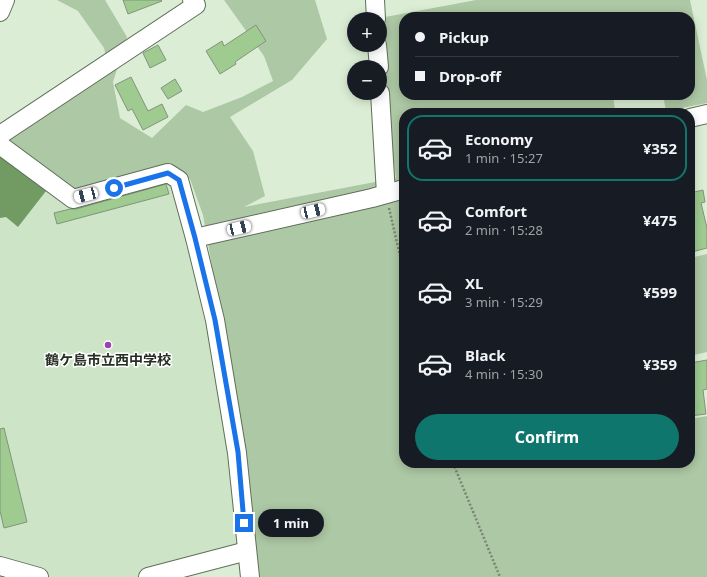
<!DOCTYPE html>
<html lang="en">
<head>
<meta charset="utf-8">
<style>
	:root { --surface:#171b24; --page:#20242c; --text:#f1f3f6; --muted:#9ea1a6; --line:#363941; --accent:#0f766e }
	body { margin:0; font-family:"Noto Sans","Noto Sans JP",sans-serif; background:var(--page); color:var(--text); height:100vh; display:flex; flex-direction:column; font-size:15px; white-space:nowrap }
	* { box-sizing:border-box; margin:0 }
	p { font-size:13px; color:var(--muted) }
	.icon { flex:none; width:22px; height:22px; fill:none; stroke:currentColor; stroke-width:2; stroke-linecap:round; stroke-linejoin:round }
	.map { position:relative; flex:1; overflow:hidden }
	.side { position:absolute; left:399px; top:108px; width:296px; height:360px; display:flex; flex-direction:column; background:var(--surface); border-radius:16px; box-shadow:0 2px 10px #0003 }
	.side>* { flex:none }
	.hud { position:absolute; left:399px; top:12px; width:296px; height:88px; border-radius:16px; box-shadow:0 2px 10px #0003; display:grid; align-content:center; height:88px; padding:0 16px; background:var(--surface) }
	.controls { position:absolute; left:347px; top:12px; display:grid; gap:8px }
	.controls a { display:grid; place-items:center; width:40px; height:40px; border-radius:50%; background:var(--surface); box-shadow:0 2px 10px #0003; font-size:20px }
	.end { position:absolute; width:18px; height:18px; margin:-9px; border:5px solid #1a73e8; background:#fff; box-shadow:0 0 0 2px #fff }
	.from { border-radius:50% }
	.bubble { position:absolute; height:28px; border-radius:14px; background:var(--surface); box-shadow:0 2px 10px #0003; font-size:13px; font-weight:700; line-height:28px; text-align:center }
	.car { position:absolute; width:12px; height:24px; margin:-12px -6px; border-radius:5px; box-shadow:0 0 3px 1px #0007; background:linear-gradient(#fff 24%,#345 0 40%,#fff 0 76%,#345 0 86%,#fff 0) }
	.hud b { display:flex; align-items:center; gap:14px; height:38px; font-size:15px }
	.hud b+b { border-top:1px solid var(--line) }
	.hud i { width:10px; height:10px; background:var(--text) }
	ul { padding:7px 0 0; list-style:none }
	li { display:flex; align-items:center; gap:12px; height:66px; margin:0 8px 6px; padding:0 8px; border:2px solid transparent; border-radius:16px }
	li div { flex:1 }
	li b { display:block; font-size:15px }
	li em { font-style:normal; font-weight:700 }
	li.current { border-color:var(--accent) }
	li>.icon { width:36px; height:36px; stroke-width:1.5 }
	.action { display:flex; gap:8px; margin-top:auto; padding:8px 16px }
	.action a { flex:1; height:46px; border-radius:24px; background:var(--accent); color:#fff; font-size:16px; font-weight:700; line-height:46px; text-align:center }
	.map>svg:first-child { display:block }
	.built { fill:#cde5c6 }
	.green { fill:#adc8a4 }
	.water { fill:#729b64 }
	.building { fill:#9fca90; stroke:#82947d }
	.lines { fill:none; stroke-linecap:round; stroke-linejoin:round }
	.minor-casing { stroke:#5f6f59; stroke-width:20 }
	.path { stroke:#788574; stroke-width:2.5; stroke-dasharray:2 2; stroke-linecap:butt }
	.minor { stroke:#fff; stroke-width:18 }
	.route { stroke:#1a73e8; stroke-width:5 }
	.poi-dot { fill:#9944b2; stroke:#fff; stroke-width:1.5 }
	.labels { text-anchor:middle; stroke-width:3; stroke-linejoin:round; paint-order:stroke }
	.poi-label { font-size:14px; font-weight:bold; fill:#262e24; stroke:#fff }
</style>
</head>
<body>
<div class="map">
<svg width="707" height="577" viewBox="0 0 707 577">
	<rect width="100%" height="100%" fill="#dbeed5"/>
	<path class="built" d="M0,145L168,173L195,238L247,551L148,577H39L0,566Z"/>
	<g class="green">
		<path d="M57,0H105L127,37L113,82L120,118L152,138L186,105L203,112L242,97L273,81L264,56L224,0H315L327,39L292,80L230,117L253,151L265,196L244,207L396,178L388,122L385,17L476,0H690L707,80V103L666,111L663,95H690V17H404V95H613L615,111V113H404V463H690V419L707,416V577H258L238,415L203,215L190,179L174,165L73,199L4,141L110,72L104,48L78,11Z"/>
		<path d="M707,254V352L690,356V258Z"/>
	</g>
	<path class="water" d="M0,155L46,191L18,227L6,217L0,218Z"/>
	<g class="building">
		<path d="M123,0H161L162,1L128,14Z"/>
		<path d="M256,25L266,41L235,62L236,64L220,74L206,51L222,41L224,46Z"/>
		<path d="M158,45L166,60L150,68L143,53Z"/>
		<path d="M131,77L148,111L162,104L168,117L143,130L132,109L128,111L115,85Z"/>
		<path d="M175,79L182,91L168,99L161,88Z"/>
		<path d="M166,184L169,194L57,224L54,213L70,209H76Z"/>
		<path d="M703,190L705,202L701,203L707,228V248L692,252L690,244V193Z"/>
		<path d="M707,360V389L703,390L706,414L690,416V363Z"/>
		<path d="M4,428L27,522L4,528L0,511V429Z"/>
	</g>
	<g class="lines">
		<defs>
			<g id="minor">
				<path d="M375,0L376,19"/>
				<path d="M0,12L5,0"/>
				<path d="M377,45L379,67"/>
				<path d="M380,93L386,194"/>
				<path d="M690,118L707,114"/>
				<path d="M0,135L196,5L192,0"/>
				<path d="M0,145L73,199L168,173L179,180L195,238L215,320L237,453L250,577"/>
				<path d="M195,238L372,198L404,189"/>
				<path d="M0,566L39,577"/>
				<path d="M148,577L247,551"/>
			</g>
		</defs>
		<use href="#minor" class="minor-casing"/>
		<g class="path">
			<path d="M389,208L404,273"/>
			<path d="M453,463L500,577"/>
		</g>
		<use href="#minor" class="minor"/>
	</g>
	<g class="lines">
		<path class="route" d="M114,188L168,173L179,180L195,238L215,320L238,452L244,523"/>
	</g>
	<circle class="poi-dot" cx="108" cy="345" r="4"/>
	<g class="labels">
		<g class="poi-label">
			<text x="108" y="365">鶴ケ島市立西中学校</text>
		</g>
	</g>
</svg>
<div class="controls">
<a>+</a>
<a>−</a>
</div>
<i class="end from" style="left:114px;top:188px"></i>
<i class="end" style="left:244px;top:523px"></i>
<div class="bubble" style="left:258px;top:509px;width:66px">1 min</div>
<i class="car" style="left:86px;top:195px;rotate:255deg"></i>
<i class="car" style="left:313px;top:211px;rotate:77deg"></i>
<i class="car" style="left:239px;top:228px;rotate:77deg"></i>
<div class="hud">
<b><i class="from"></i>Pickup</b>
<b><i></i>Drop-off</b>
</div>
<section class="side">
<ul>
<li class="current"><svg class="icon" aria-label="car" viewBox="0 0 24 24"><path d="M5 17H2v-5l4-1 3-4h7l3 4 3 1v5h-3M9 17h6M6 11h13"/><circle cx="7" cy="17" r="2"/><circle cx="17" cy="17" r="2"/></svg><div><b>Economy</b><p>1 min · 15:27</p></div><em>¥352</em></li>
<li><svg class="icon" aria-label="car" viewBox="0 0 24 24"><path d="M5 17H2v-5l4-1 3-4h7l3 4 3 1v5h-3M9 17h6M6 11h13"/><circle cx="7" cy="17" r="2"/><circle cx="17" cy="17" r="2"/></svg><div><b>Comfort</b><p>2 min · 15:28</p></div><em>¥475</em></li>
<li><svg class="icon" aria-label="car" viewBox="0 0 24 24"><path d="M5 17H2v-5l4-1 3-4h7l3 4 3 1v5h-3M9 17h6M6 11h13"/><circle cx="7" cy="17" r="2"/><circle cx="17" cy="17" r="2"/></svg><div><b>XL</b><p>3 min · 15:29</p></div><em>¥599</em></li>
<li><svg class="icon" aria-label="car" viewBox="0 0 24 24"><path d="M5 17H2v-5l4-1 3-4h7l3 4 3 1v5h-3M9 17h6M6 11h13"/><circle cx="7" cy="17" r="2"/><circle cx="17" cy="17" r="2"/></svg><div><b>Black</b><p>4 min · 15:30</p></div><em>¥359</em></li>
</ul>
<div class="action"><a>Confirm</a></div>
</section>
</div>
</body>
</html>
